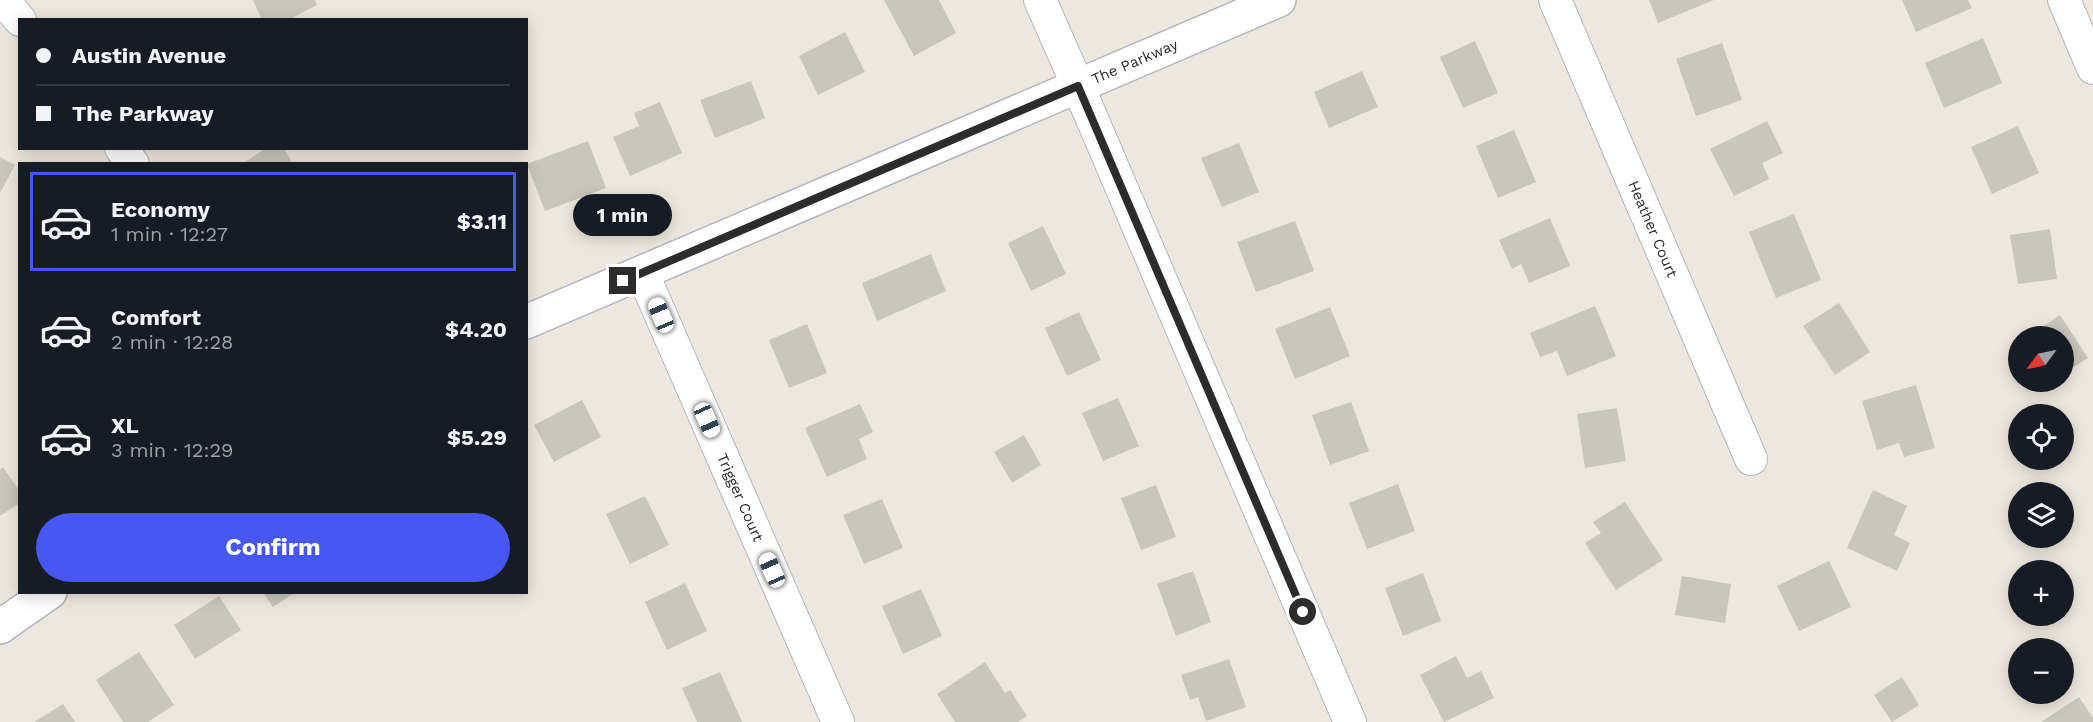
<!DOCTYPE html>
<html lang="en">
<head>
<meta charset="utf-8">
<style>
	:root { --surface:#171b24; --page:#242831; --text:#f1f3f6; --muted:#9ea1a6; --line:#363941; --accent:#4657f4 }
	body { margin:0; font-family:"Work Sans",sans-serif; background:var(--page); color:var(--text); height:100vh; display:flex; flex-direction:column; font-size:22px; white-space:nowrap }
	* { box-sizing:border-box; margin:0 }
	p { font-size:20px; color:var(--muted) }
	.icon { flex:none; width:33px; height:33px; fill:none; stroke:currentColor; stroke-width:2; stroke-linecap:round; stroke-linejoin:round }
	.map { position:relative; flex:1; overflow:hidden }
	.drawer { position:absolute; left:18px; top:162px; width:510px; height:432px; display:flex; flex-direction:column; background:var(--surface); border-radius:0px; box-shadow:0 3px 15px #0003 }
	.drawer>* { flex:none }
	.banner { position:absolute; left:18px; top:18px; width:510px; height:132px; border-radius:0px; box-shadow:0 3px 15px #0003; display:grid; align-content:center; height:132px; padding:0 18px; background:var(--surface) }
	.needle { width:39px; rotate:237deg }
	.buttons { position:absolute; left:2008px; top:326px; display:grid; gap:12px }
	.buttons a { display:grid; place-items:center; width:66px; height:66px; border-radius:50%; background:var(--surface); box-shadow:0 3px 15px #0003; font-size:30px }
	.end { position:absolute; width:27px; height:27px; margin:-14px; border:8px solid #2c2c2c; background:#fff; box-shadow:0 0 0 3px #fff }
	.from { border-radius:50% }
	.bubble { position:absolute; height:42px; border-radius:21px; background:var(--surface); box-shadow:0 3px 15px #0003; font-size:20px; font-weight:700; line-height:42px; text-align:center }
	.car { position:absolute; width:18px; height:36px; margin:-18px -9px; border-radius:8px; box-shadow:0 0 4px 2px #0007; background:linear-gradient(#fff 24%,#345 0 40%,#fff 0 76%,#345 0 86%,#fff 0) }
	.banner b { display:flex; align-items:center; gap:21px; height:57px; font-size:22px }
	.banner b+b { border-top:2px solid var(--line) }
	.banner i { width:15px; height:15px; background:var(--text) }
	ul { padding:10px 0 0; list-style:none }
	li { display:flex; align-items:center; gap:18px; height:99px; margin:0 12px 9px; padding:0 6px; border:3px solid transparent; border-radius:0px }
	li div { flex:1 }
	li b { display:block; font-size:22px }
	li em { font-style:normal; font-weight:700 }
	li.on { border-color:var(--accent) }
	li>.icon { width:54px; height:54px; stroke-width:1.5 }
	.button { display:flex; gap:12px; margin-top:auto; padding:12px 18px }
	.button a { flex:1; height:69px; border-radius:36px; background:var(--accent); color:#fff; font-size:24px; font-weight:700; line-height:69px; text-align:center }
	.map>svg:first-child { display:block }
	.building { fill:#c9c6bd }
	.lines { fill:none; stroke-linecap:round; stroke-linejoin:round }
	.minor-casing { stroke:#b2b4bf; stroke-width:34 }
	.tertiary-casing { stroke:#b2b4bf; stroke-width:36 }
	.minor { stroke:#fff; stroke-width:32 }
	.tertiary { stroke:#fff; stroke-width:33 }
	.route { stroke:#2c2c2c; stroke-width:8 }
	.labels { text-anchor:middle; stroke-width:4.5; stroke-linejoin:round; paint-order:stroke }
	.street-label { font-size:15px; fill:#2c2c2c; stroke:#fff }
</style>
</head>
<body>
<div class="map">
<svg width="2093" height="722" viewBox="0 0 2093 722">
	<rect width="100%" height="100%" fill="#ede8df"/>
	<g class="building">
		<path d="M253,0H315L317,5L288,20H262Z"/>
		<path d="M884,0H939L956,33L914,56Z"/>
		<path d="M1649,0H1714L1658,23Z"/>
		<path d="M1902,0H1968L1972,8L1916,32Z"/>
		<path d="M845,32L865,72L818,95L799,56Z"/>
		<path d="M1983,38L2002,83L1944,108L1925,63Z"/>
		<path d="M1475,41L1498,93L1463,108L1440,57Z"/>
		<path d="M1722,43L1742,100L1696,116L1676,59Z"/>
		<path d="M1362,71L1378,107L1329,128L1314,92Z"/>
		<path d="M751,81L765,118L715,138L700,100Z"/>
		<path d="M660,102L682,153L630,176L613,137L639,126L634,113Z"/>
		<path d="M1767,121L1783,153L1762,163L1769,179L1734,196L1710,149Z"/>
		<path d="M2018,126L2039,173L1992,194L1971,147Z"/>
		<path d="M1514,130L1536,182L1498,198L1476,146Z"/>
		<path d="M588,141L606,188L545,211L527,164Z"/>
		<path d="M1239,143L1259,192L1222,207L1201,158Z"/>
		<path d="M266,148H284L293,164H246L245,162Z"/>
		<path d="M0,157L15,165L0,193Z"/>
		<path d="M1794,214L1821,280L1776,298L1749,232Z"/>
		<path d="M1550,218L1570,266L1529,283L1521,264L1512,269L1499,240Z"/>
		<path d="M1295,221L1314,271L1256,292L1237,242Z"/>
		<path d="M1043,226L1066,274L1031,291L1008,243Z"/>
		<path d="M2050,229L2057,279L2018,284L2010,235Z"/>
		<path d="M931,254L946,291L877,321L862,283Z"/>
		<path d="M1839,303L1870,352L1835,375L1803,326Z"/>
		<path d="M1595,306L1616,356L1567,376L1557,351L1540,357L1530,333Z"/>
		<path d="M1330,307L1350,356L1295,379L1275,329Z"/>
		<path d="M1079,312L1101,360L1067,376L1045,328Z"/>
		<path d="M2060,315L2088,358L2064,373V336H2029Z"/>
		<path d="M807,324L827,373L789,388L769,340Z"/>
		<path d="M1916,385L1935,448L1904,457L1899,443L1877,450L1862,401Z"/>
		<path d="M1118,398L1139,446L1103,461L1082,413Z"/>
		<path d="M582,400L601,437L554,462L534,425Z"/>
		<path d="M1351,402L1369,451L1330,465L1312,415Z"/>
		<path d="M860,404L873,432L859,439L867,459L827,477L805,428Z"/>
		<path d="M1617,408L1626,461L1585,468L1577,414Z"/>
		<path d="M1024,435L1041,465L1012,483L994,452Z"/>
		<path d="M3,467L20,492V503L0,516V470Z"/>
		<path d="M1398,484L1415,531L1367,549L1349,503Z"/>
		<path d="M1156,485L1176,537L1141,550L1121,498Z"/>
		<path d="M1873,490L1907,506L1894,535L1910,543L1897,571L1847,548Z"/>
		<path d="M645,496L669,545L630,564L606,514Z"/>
		<path d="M882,499L903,548L864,564L843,515Z"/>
		<path d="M1625,502L1663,560L1616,590L1585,543L1601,533L1593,522Z"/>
		<path d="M1829,561L1851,607L1799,631L1777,586Z"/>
		<path d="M1193,571L1211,622L1176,636L1157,584Z"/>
		<path d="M1423,573L1441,621L1403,636L1385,588Z"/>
		<path d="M1682,576L1731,584L1725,623L1675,615Z"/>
		<path d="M685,583L707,631L667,650L645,602Z"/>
		<path d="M921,589L942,636L903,654L882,606Z"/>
		<path d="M263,592H296L273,607Z"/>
		<path d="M219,596L241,630L195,659L174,625Z"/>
		<path d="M139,652L174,705L148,722H123L96,680Z"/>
		<path d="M1456,656L1467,678L1481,671L1494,698L1444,722L1420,675Z"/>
		<path d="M1229,659L1246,707L1206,721L1198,697L1190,700L1181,675Z"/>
		<path d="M985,662L1005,693L1010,690L1027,716L1018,722H955L937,694Z"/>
		<path d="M720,672L742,722H697L682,688Z"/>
		<path d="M1902,677L1919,705L1892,722L1874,695Z"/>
		<path d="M2079,697L2093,718V722H2041Z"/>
		<path d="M63,704L75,722H34Z"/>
	</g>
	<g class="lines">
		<defs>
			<g id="minor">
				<path d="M3,0L20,20"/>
				<path d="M1040,0L1078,86L1350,722"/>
				<path id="s1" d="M1555,0L1751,459"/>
				<path d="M2064,0L2093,68"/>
				<path d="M121,148L133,164"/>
				<path id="s2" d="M642,272L838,722"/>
			</g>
			<g id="tertiary">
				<path id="s3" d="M526,322L1279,0"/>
				<path d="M0,627L50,592"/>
			</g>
		</defs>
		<use href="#minor" class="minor-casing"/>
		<use href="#tertiary" class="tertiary-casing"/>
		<use href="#minor" class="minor"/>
		<use href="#tertiary" class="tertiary"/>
	</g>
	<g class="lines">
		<path class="route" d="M623,281L1078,86L1303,612"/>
	</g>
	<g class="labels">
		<g class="street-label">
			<text dy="5" stroke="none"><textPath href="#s3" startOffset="662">The Parkway</textPath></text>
			<text dy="5" stroke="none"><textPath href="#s1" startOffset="249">Heather Court</textPath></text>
			<text dy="5" stroke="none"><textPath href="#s2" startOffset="246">Trigger Court</textPath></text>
		</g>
	</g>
</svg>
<div class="buttons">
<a><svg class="needle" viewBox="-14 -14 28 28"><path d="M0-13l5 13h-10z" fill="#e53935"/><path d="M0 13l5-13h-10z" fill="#9ea1a6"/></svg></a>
<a><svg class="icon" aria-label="locate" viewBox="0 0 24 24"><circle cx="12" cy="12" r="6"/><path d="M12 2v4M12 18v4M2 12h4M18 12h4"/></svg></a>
<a><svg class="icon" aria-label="layers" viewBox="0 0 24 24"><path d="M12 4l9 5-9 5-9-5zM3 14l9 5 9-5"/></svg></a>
<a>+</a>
<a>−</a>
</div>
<i class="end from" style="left:1303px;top:612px"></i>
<i class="end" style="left:623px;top:281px"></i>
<div class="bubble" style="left:573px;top:194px;width:99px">1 min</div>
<i class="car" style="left:661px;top:315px;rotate:337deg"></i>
<i class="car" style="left:707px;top:420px;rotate:156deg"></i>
<i class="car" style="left:772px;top:570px;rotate:336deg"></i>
<div class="banner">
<b><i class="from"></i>Austin Avenue</b>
<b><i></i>The Parkway</b>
</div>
<section class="drawer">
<ul>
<li class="on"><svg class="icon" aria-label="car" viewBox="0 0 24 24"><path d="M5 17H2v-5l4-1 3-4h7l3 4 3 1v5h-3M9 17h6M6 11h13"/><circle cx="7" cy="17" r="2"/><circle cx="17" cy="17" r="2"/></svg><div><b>Economy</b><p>1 min · 12:27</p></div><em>$3.11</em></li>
<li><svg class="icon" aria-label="car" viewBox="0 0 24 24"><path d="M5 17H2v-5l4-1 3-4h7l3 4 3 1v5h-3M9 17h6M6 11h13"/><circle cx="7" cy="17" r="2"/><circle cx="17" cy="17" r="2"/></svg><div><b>Comfort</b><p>2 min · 12:28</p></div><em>$4.20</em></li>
<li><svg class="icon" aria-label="car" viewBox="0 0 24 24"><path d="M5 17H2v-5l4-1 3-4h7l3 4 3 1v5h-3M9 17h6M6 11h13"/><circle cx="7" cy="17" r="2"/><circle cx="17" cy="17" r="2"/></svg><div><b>XL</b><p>3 min · 12:29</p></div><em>$5.29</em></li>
</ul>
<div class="button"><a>Confirm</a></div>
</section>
</div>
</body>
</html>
